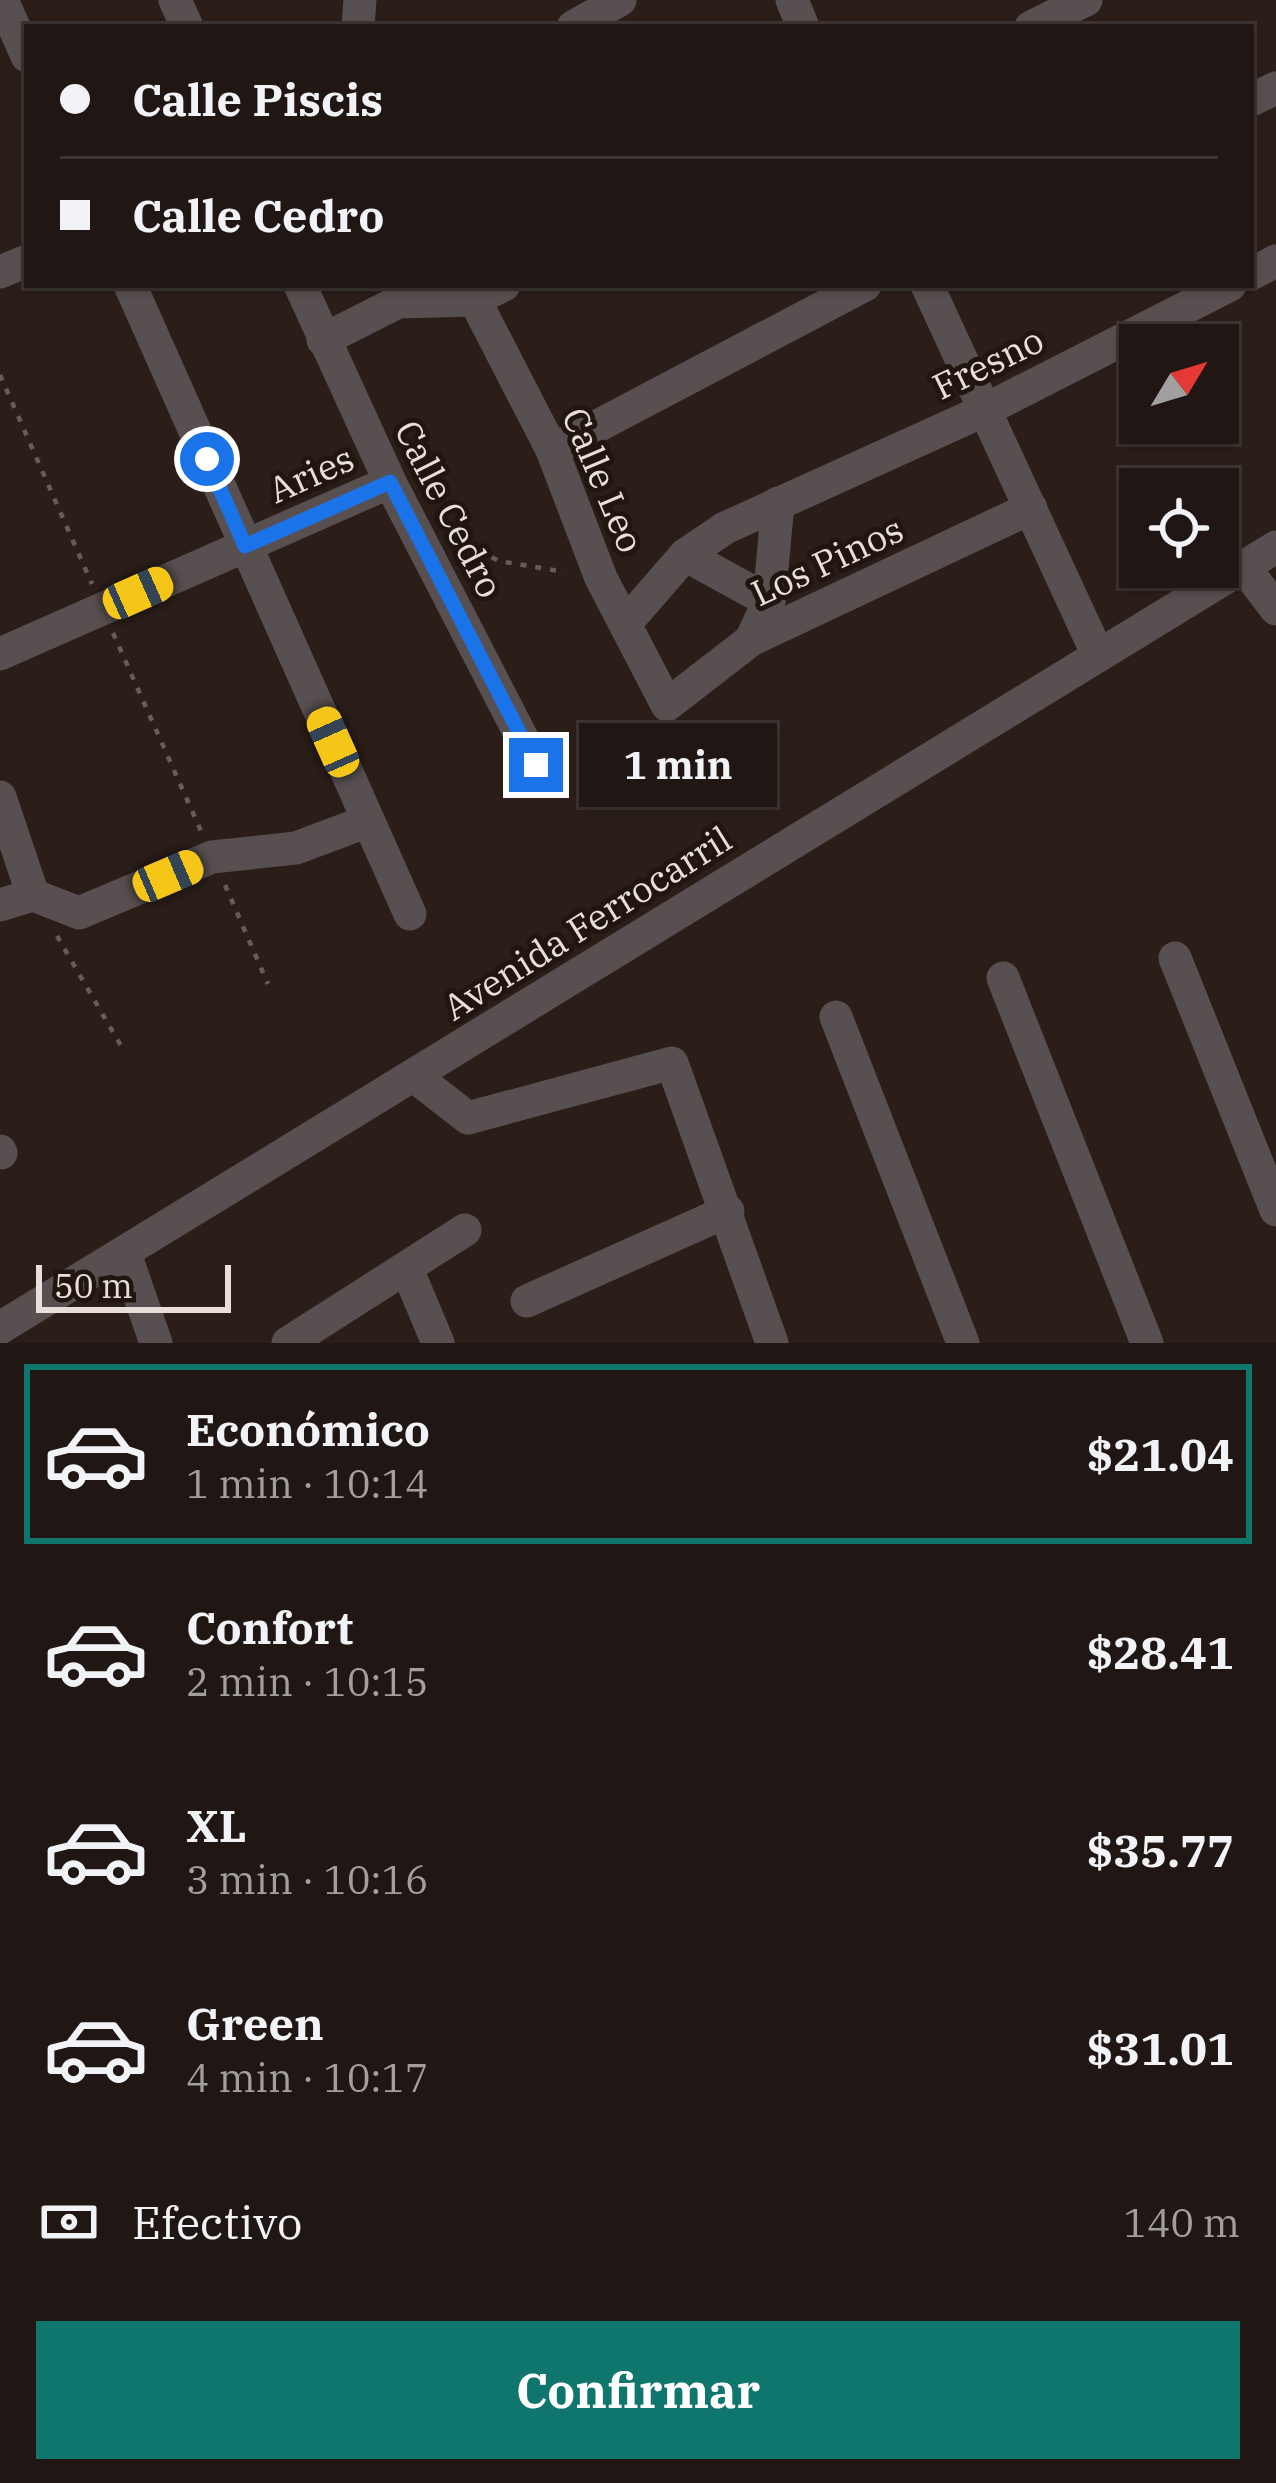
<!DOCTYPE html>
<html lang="es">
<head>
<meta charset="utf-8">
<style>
	:root { --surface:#201613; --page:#281f1c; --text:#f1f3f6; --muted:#a29fa0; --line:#3d3533; --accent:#0f766e }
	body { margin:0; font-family:"IBM Plex Serif",serif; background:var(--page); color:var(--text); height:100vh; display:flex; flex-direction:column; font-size:45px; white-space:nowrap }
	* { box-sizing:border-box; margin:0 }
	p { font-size:39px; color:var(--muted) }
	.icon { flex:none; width:66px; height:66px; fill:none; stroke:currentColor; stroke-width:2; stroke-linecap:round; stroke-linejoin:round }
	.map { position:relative; height:1343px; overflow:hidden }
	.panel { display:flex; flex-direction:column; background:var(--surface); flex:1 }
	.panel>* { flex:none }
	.hud { position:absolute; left:24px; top:24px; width:1230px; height:264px; border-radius:0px; box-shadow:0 3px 9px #0004,0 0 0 3px var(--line); display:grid; align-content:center; height:264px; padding:0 36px; background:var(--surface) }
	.needle { width:78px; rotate:52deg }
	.controls { position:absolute; left:1119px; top:324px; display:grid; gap:24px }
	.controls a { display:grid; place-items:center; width:120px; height:120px; border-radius:0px; background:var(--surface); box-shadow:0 3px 9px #0004,0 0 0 3px var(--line); font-size:60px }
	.scale { position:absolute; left:36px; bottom:30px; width:195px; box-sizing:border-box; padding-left:12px; border:6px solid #e8dfdb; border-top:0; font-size:33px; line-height:42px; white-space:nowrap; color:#e8dfdb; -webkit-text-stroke:9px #211510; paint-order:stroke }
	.end { position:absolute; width:54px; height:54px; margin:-27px; border:15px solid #1a73e8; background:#fff; box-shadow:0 0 0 6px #fff }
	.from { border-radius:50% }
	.bubble { position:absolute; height:84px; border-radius:0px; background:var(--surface); box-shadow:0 3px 9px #0004,0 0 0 3px var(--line); font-size:39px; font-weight:700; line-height:84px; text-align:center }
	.car { position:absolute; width:36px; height:72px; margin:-36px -18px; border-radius:15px; box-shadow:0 0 9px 3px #0007; background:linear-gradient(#f5c518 24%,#345 0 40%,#f5c518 0 76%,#345 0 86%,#f5c518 0) }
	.hud b { display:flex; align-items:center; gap:42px; height:114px; font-size:45px }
	.hud b+b { border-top:3px solid var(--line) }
	.hud i { width:30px; height:30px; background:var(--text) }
	ul { padding:21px 0 0; list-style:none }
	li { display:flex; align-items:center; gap:36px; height:180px; margin:0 24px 18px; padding:0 12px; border:6px solid transparent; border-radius:0px }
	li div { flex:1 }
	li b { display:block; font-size:45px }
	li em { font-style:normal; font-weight:700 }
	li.on { border-color:var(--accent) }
	li>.icon { width:108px; height:108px; stroke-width:1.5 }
	.pay { display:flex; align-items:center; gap:30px; height:132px; padding:0 36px; font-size:45px }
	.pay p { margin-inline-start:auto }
	.primary-button { display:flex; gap:24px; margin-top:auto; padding:24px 36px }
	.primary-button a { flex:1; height:138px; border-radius:0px; background:var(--accent); color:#fff; font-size:48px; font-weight:700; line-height:138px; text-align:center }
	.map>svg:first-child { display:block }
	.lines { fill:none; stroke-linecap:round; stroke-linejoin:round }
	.path { stroke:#685c58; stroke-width:4.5; stroke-dasharray:6 9; stroke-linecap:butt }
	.minor { stroke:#574f50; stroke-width:33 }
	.route { stroke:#1a73e8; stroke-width:15 }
	.labels { text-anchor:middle; stroke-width:10; stroke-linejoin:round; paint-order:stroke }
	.street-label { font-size:36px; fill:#e8dfdb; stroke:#211510 }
</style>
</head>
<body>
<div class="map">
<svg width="1276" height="1343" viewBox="0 0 1276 1343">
	<rect width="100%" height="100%" fill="#2b1e19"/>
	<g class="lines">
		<g class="path">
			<path d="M0,375L92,584"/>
			<path d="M452,536L499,561L565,572"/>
			<path d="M113,633L201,831"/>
			<path d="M225,885L268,984"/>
			<path d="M57,936L124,1051"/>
		</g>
		<g class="minor">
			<path d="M2,0L27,56"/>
			<path d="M175,0L187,27"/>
			<path d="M792,0L803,27"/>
			<path d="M358,27L360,0"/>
			<path d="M573,27L620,0"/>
			<path d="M1031,27L1086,0"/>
			<path d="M1251,100L1276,88"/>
			<path d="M0,272L27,261"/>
			<path d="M1251,274L1276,261"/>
			<path d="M130,285L410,914"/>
			<path d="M300,285L390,482L536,765"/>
			<path d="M467,285L552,450L601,578L667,705L751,640L1031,508"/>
			<path d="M927,285L1098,655"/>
			<path d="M323,340L398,302L473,300L504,285"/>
			<path d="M552,450L865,285"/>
			<path d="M685,555L769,601"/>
			<path d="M1244,567L1276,609"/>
			<path d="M625,624L685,555L725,528L983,411L1230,285"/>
			<path d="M751,640L769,601L778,503"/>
			<path d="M0,654L390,482"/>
			<path d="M0,797L33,895"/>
			<path d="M0,905L33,895L79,913L212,857L296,848L368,821"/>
			<path d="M1175,958L1276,1210"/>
			<path d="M1003,978L1147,1343"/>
			<path d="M836,1017L963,1343"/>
			<path d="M414,1076L468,1118L672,1063L772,1343"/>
			<path d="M0,1151L1,1153"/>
			<path d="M125,1254L156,1343"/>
			<path d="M407,1269L438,1343"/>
			<path d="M527,1301L728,1211"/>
			<path d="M0,1328L1276,547"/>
			<path d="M288,1343L465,1230"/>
		</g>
	</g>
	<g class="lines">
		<path class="route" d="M207,459L245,546L390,482L536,765"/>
	</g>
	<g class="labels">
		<g class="street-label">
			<text transform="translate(988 363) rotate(-26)" y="13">Fresno</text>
			<text transform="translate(311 474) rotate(-24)" y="13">Aries</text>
			<text transform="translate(603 480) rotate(67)" y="13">Calle Leo</text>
			<text transform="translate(449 509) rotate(63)" y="13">Calle Cedro</text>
			<text transform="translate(827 561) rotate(-25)" y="13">Los Pinos</text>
			<text transform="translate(587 923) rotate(-32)" y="13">Avenida Ferrocarril</text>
		</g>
	</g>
</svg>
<div class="controls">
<a><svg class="needle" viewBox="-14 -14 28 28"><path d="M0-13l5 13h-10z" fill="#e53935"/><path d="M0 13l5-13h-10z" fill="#a29fa0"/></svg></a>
<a><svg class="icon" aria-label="locate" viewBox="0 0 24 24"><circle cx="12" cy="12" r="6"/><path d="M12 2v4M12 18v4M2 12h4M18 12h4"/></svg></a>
</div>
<div class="scale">50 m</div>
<i class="end from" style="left:207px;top:459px"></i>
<i class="end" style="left:536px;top:765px"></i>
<div class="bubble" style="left:579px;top:723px;width:198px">1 min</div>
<i class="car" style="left:138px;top:593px;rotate:66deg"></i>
<i class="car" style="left:333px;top:742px;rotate:336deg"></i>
<i class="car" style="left:168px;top:876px;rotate:67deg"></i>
<div class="hud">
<b><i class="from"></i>Calle Piscis</b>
<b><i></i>Calle Cedro</b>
</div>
</div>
<section class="panel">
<ul>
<li class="on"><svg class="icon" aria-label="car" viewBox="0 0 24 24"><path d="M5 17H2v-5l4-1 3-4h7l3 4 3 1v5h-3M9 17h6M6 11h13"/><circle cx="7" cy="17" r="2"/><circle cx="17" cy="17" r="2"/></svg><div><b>Económico</b><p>1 min · 10:14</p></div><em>$21.04</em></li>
<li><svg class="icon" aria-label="car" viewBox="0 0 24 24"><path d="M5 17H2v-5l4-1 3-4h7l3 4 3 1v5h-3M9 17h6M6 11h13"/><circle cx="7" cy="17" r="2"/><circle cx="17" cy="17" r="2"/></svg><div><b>Confort</b><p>2 min · 10:15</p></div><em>$28.41</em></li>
<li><svg class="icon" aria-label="car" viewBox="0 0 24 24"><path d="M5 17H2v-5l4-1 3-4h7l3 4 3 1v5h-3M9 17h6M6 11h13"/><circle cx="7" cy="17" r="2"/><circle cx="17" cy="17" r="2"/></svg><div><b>XL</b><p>3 min · 10:16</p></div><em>$35.77</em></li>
<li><svg class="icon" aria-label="car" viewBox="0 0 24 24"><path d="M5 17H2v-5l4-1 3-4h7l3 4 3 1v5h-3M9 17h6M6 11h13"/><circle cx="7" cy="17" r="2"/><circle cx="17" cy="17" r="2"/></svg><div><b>Green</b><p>4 min · 10:17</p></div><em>$31.01</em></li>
</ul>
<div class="pay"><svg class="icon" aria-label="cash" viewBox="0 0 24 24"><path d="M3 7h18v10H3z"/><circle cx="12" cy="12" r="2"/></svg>Efectivo<p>140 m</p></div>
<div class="primary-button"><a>Confirmar</a></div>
</section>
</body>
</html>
